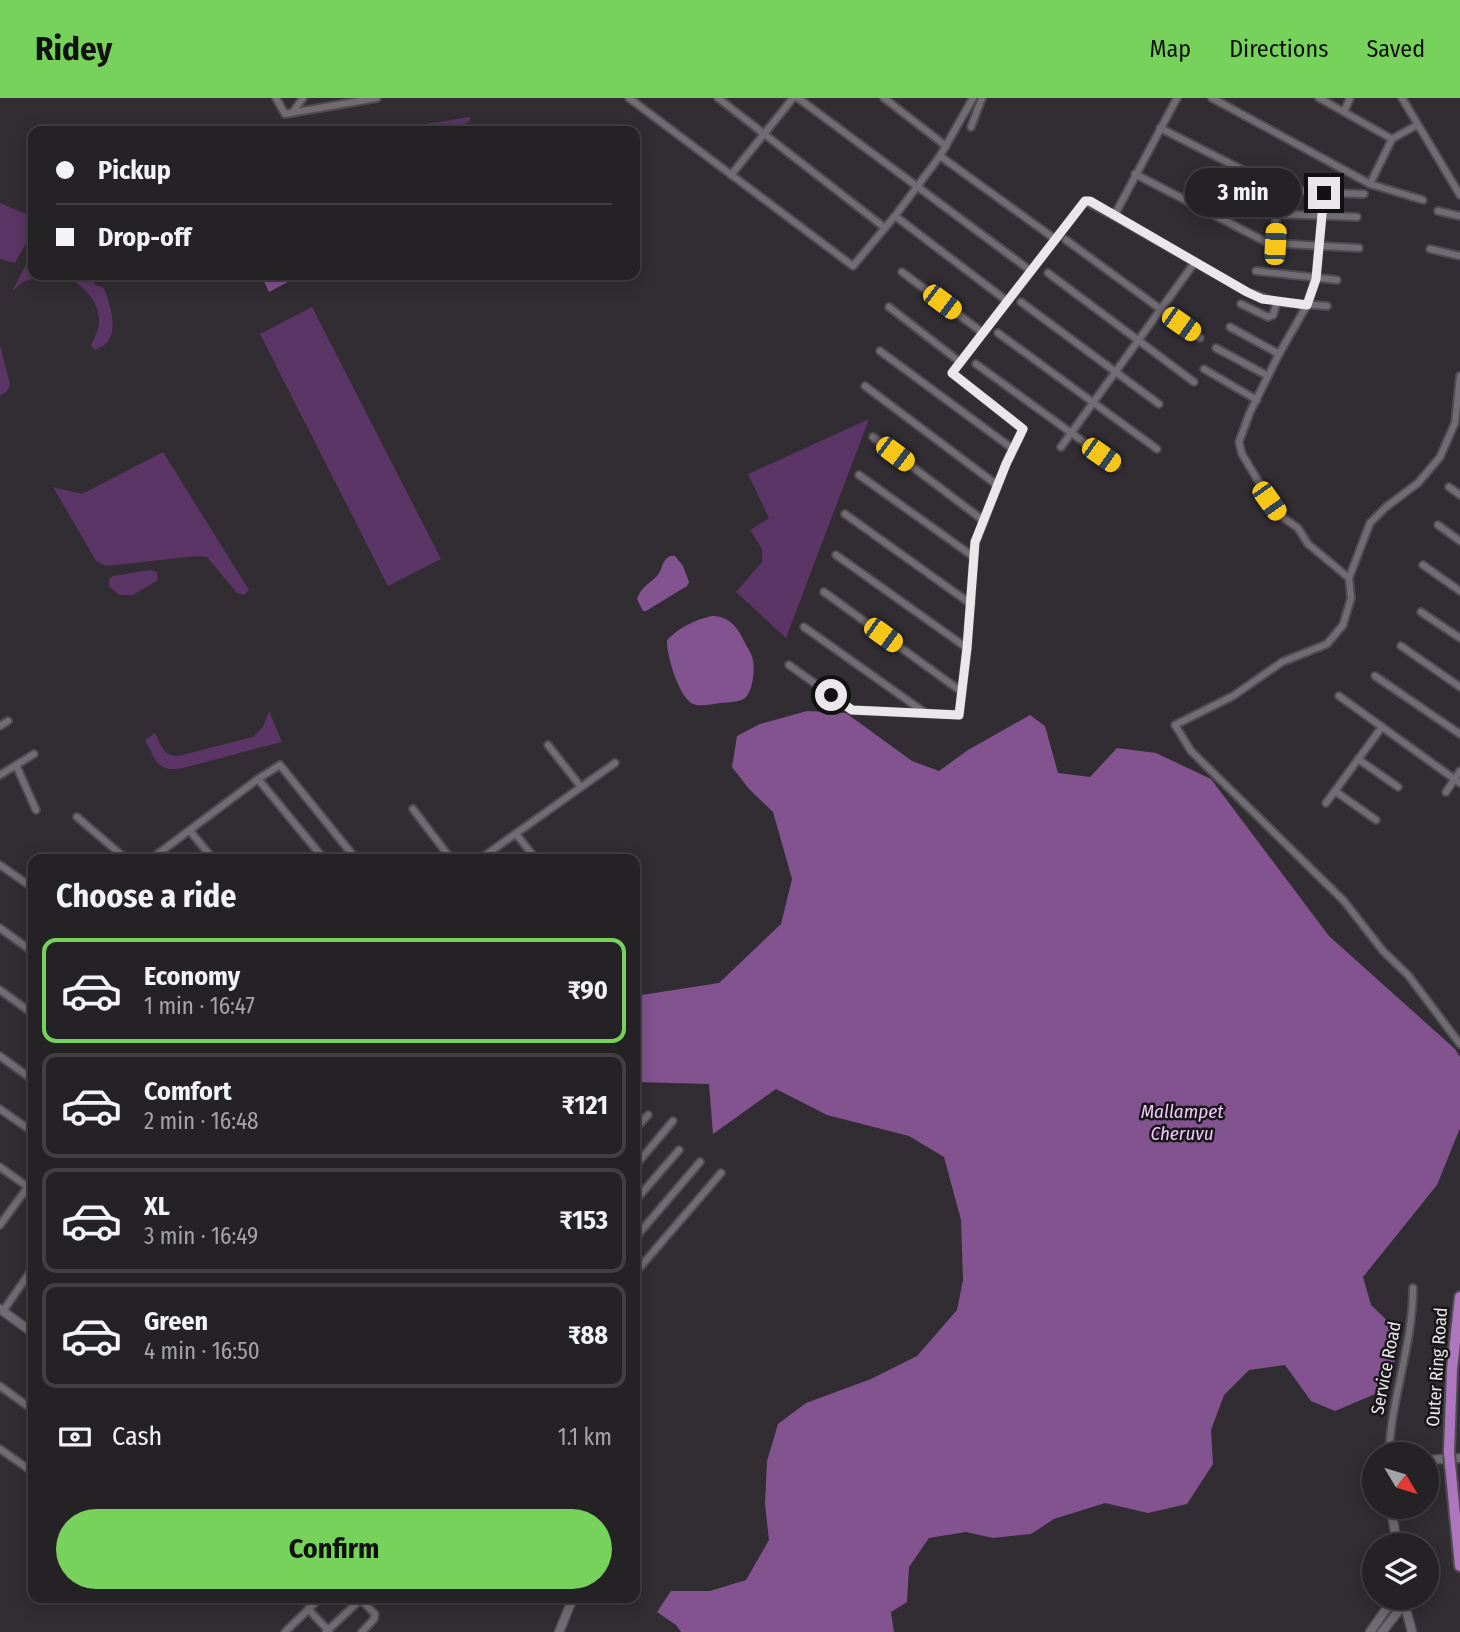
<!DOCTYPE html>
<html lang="en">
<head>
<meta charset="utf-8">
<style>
	:root { --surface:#252226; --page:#2d2a2e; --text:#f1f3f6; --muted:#a3a4a7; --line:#423f43; --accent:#76d25a }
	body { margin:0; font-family:"Fira Sans Condensed",sans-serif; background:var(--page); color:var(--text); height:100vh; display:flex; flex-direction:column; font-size:26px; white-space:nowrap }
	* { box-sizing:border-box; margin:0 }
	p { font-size:23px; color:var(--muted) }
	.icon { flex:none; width:38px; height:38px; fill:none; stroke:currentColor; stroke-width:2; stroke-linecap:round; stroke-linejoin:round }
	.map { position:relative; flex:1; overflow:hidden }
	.drawer { position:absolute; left:28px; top:756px; width:612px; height:749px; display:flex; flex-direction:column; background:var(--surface); border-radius:14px; box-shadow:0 4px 18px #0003,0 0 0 2px var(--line) }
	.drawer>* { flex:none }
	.banner { position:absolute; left:28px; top:28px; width:612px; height:154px; border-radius:14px; box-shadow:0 4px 18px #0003,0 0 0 2px var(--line); display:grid; align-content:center; height:154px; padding:0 28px; background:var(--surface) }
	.needle { width:46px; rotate:128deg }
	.tools { position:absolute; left:1362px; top:1344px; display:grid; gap:14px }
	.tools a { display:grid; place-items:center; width:77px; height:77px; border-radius:50%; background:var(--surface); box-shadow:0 4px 18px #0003,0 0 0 2px var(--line); font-size:35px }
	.end { position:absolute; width:32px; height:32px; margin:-16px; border:9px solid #eae7eb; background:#111; box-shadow:0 0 0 4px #111 }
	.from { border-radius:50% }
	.bubble { position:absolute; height:49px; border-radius:24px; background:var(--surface); box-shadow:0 4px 18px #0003,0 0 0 2px var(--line); font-size:23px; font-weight:700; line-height:49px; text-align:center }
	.car { position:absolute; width:21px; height:42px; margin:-21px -10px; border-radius:9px; box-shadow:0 0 5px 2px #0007; background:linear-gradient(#f5c518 24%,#345 0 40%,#f5c518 0 76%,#345 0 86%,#f5c518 0) }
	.banner b { display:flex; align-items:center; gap:24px; height:66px; font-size:26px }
	.banner b+b { border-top:2px solid var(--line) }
	.banner i { width:18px; height:18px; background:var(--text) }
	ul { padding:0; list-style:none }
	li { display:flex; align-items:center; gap:21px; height:105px; margin:0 14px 10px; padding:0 14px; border:4px solid var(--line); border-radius:14px }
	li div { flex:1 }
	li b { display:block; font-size:26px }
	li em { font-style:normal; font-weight:700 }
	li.active { border-color:var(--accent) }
	li>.icon { width:63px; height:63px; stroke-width:1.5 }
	h2 { padding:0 28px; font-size:32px; line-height:84px }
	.pay { display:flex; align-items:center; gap:18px; height:77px; padding:0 28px; font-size:26px }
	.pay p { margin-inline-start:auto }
	.cta { display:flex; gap:14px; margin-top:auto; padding:14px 28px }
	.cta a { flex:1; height:80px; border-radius:42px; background:var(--accent); color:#111; font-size:28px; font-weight:700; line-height:80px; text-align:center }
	header { display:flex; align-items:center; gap:42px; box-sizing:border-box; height:98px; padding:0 35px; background:var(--accent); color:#111 }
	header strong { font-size:33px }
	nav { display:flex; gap:38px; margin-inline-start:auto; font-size:24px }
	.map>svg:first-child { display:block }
	.green { fill:#5b3565 }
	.water { fill:#82538f }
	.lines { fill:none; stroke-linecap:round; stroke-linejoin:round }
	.street-casing { stroke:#4f4c50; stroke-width:10 }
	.secondary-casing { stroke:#4f4c50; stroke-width:11 }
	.highway-casing { stroke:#4f4c50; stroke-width:14 }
	.street { stroke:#716c73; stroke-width:6 }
	.secondary { stroke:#716c73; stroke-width:8 }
	.highway { stroke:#ae76be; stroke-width:10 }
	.highway-bridge-casing { stroke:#4f4c50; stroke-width:14; stroke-linecap:butt }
	.highway-bridge { stroke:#ae76be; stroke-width:10 }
	.route { stroke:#eae7eb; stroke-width:9 }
	.labels { text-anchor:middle; stroke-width:5; stroke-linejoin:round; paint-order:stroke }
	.street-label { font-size:18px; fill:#eae7eb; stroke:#181619 }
	.water-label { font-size:19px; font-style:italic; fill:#efc7fb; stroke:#181619 }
</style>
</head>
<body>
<header>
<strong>Ridey</strong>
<nav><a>Map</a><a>Directions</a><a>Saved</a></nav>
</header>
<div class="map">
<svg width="1460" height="1534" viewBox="0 0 1460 1534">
	<rect width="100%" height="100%" fill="#312d33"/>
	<g class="green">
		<path d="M470,19L469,24L446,33H382Z"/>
		<path d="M0,105L33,119V133L15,165L0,161Z"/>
		<path d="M33,154V177H43L23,184L12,193Z"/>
		<path d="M60,177H91L94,186L104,190C111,210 123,243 95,252L91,248C94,239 100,231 99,221C98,200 79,183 60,177Z"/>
		<path d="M312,209L441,461L388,488L260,236Z"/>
		<path d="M0,247L10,286L8,292L0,298Z"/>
		<path d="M869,321L786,540L736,494L762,464V451L750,432L769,420L748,376Z"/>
		<path d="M163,354L249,492L244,497L237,495L207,459L197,458L106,468L96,463L53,389L82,396Z"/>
		<path d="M150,472L157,474L158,482L133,497H119L109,488V481L113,478Z"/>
		<path d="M269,613L282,644L183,670C157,675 156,662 145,642L155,635C161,647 163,658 178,658L253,639L263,629Z"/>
	</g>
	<g class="water">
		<path d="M261,177H284L288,184L269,194Z"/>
		<path d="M670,458H675L683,468L689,484L687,488L646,513H643L637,501C641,489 649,486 657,478C663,471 661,463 670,458Z"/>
		<path d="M712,518C728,518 737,528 744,543C747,549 752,556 753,562C755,571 753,592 746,599C740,605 727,604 720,605C712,606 700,609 693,606C679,600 666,556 667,542C680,529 694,522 712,518Z"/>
		<path d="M807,613L846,615L912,663L939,673L968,652L1030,617L1045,628L1058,675L1090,679L1117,650L1156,655L1211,681L1329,838L1455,951L1460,959V1030L1437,1087L1363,1179L1371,1207L1394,1229L1396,1260L1380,1294L1335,1313L1311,1303L1285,1267L1249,1272L1224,1297L1211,1332L1213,1366L1187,1406L1148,1415L1105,1405L1054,1421L1031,1436L993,1440L966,1434L929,1440L909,1469L907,1504L891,1514L894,1534H681L676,1527L657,1514L671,1493H710L746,1482L769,1442L765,1406L767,1363L778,1326L806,1305L871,1281L917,1258L957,1212L963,1182L961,1122L944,1059L909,1038L827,1017L776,991L713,1036L709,986L635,984V898L719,885L781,826L792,781L773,714L749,691L732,669L737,638L760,626Z"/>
	</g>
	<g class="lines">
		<defs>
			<g id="street">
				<path d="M276,0L285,16L377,0"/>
				<path d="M629,0L853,168L895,118L1007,203"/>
				<path d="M718,0L885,130"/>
				<path d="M798,0L1031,173"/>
				<path d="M884,0L946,48"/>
				<path d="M1177,0L1114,118L1247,194L1277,204L1327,208"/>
				<path d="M1212,0L1370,86L1423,102"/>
				<path d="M1319,0L1392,41"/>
				<path d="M1402,0L1460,97"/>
				<path d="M293,14L303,0"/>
				<path d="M1344,14L1350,0"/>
				<path d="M971,29L982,0"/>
				<path d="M1160,30L1278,90L1324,95L1364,96"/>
				<path d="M940,58L1055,141"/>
				<path d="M1135,76L1268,145L1359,150"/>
				<path d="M731,77L793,0"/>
				<path d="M1370,86L1392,41L1417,27"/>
				<path d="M1324,95L1316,181L1307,207L1279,256L1250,314L1239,344L1242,356L1278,416L1298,430L1308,446L1349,480"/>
				<path d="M1438,113L1460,118"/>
				<path d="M895,118L940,58L973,0"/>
				<path d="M1066,142L1200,240"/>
				<path d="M1275,146L1276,118L1279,116L1357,119"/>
				<path d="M1430,151L1460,158"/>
				<path d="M1256,173L1337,182"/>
				<path d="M902,174L983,235"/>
				<path d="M1048,175L1194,284"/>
				<path d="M1021,204L1159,306"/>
				<path d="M1241,206L1268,219L1273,217L1277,204"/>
				<path d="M889,209L960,264"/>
				<path d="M1230,229L1279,256"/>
				<path d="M998,235L1157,351"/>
				<path d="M1216,250L1268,278"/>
				<path d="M880,253L1013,351"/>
				<path d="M976,266L1117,368"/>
				<path d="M1204,271L1257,302"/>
				<path d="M1460,278L1455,325L1440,359L1418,385L1386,409L1370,425L1349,480L1351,500L1343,527L1327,546L1282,564L1233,598L1175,627L1191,653L1344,803L1383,853L1408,877L1460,946"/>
				<path d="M865,288L997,387"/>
				<path d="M873,339L984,423"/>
				<path d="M1061,349L1195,164"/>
				<path d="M859,377L974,459"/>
				<path d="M1449,389L1460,397"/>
				<path d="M845,416L971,506"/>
				<path d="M1438,427L1460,443"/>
				<path d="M836,457L967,550"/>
				<path d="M1423,467L1460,493"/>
				<path d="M824,494L962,594"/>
				<path d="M1421,514L1460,540"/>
				<path d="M804,529L924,614"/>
				<path d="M1401,548L1460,589"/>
				<path d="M789,567L852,612L959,617L967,550L975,445L1006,366L1023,331L952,275L1085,103L1114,118"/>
				<path d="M1375,578L1460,636"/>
				<path d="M1339,598L1460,685"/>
				<path d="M0,628L8,623"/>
				<path d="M548,647L581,689"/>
				<path d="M1358,661L1398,689"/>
				<path d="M16,667L36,712"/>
				<path d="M0,677L34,656"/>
				<path d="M258,681L324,761"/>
				<path d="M1335,693L1376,722"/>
				<path d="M1446,694L1460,673"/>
				<path d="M1326,705L1382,629"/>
				<path d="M413,711L451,761"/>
				<path d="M77,719L125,760L129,761"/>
				<path d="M190,733L213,761"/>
				<path d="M516,736L536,761"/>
				<path d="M151,761L258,681L280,667L356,761"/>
				<path d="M480,761L615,665"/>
				<path d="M0,767L33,790"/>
				<path d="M0,830L33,854"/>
				<path d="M0,892L33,916"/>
				<path d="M0,958L33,982"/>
				<path d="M0,1011L33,1034"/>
				<path d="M635,1031L648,1017"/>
				<path d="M635,1068L673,1023"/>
				<path d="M0,1069L28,1089"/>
				<path d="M635,1103L679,1052"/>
				<path d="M0,1127L33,1082"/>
				<path d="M635,1140L700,1064"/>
				<path d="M635,1175L721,1075"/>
				<path d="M3,1213L33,1170"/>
				<path d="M0,1288L33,1312"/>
				<path d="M0,1351L27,1370"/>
				<path d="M1389,1356C1391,1300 1413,1246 1413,1190"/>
				<path d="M359,1500L375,1516L374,1521L362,1534"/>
				<path d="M308,1511L329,1533"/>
				<path d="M285,1534L320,1500"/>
				<path d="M326,1534L361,1501"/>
			</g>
			<g id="secondary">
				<path d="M0,1211L33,1235"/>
				<path d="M1426,1362L1460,1360"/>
				<path d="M1391,1409L1397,1447"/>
				<path d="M1403,1500L1412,1534"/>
				<path d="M559,1534L573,1500"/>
				<path d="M1370,1534L1394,1500"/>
				<path d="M1382,1534L1404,1506"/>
			</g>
			<g id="highway">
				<path d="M1449,1354L1452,1271L1460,1199"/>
				<path d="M1450,1366L1460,1468"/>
			</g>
		</defs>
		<use href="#street" class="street-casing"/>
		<use href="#secondary" class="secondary-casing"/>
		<use href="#highway" class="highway-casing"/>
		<use href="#street" class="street"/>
		<use href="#secondary" class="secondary"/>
		<use href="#highway" class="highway"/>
		<defs>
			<path id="highway-bridge" d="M1449,1354L1450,1366"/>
		</defs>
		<use href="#highway-bridge" class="highway-bridge-casing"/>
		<use href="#highway-bridge" class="highway-bridge"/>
	</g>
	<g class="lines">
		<path class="route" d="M831,597L852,612L959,617L967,550L975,444L1006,366L1023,331L952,275L1085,103H1090L1247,194L1262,201L1307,207L1316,181L1324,95"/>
	</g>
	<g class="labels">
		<g class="street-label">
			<text transform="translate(1437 1269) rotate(-86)" y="6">Outer Ring Road</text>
			<text transform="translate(1386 1270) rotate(-79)" y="6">Service Road</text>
		</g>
		<g class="water-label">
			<text x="1182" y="1020">Mallampet<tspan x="1182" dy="22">Cheruvu</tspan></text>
		</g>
	</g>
</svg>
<div class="tools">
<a><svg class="needle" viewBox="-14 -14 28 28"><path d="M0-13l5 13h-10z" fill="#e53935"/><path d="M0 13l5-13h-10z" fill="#a3a4a7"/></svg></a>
<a><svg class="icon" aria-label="layers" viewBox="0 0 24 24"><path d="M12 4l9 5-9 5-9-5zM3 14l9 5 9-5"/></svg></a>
</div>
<i class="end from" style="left:831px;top:597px"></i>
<i class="end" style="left:1324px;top:95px"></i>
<div class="bubble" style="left:1185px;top:70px;width:116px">3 min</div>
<i class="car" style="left:1275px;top:146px;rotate:3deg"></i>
<i class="car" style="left:942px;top:204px;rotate:127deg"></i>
<i class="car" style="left:1181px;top:226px;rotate:125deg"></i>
<i class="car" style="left:895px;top:356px;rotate:127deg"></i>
<i class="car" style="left:1101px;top:357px;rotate:125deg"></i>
<i class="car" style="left:1269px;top:403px;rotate:145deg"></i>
<i class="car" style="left:883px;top:537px;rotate:126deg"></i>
<div class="banner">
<b><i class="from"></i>Pickup</b>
<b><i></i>Drop-off</b>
</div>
<section class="drawer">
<h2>Choose a ride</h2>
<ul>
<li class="active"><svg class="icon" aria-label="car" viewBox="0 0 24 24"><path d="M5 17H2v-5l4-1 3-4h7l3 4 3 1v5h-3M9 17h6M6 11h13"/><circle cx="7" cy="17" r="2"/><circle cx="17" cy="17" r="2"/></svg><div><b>Economy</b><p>1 min · 16:47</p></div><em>₹90</em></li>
<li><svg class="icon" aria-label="car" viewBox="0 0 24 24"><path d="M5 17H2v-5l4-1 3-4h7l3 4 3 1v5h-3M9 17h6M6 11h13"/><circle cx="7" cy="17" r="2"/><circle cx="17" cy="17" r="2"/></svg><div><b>Comfort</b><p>2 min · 16:48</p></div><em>₹121</em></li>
<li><svg class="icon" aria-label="car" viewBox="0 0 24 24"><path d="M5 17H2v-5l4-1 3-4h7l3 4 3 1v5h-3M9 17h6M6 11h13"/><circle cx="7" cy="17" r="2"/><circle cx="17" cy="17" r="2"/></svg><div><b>XL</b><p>3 min · 16:49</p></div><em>₹153</em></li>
<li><svg class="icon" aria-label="car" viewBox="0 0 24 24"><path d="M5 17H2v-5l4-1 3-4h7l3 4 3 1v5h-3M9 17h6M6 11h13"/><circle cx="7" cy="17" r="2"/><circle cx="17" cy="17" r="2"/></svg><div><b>Green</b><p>4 min · 16:50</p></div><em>₹88</em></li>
</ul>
<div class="pay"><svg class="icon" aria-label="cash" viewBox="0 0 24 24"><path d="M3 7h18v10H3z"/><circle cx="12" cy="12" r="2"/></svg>Cash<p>1.1 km</p></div>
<div class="cta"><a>Confirm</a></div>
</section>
</div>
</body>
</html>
